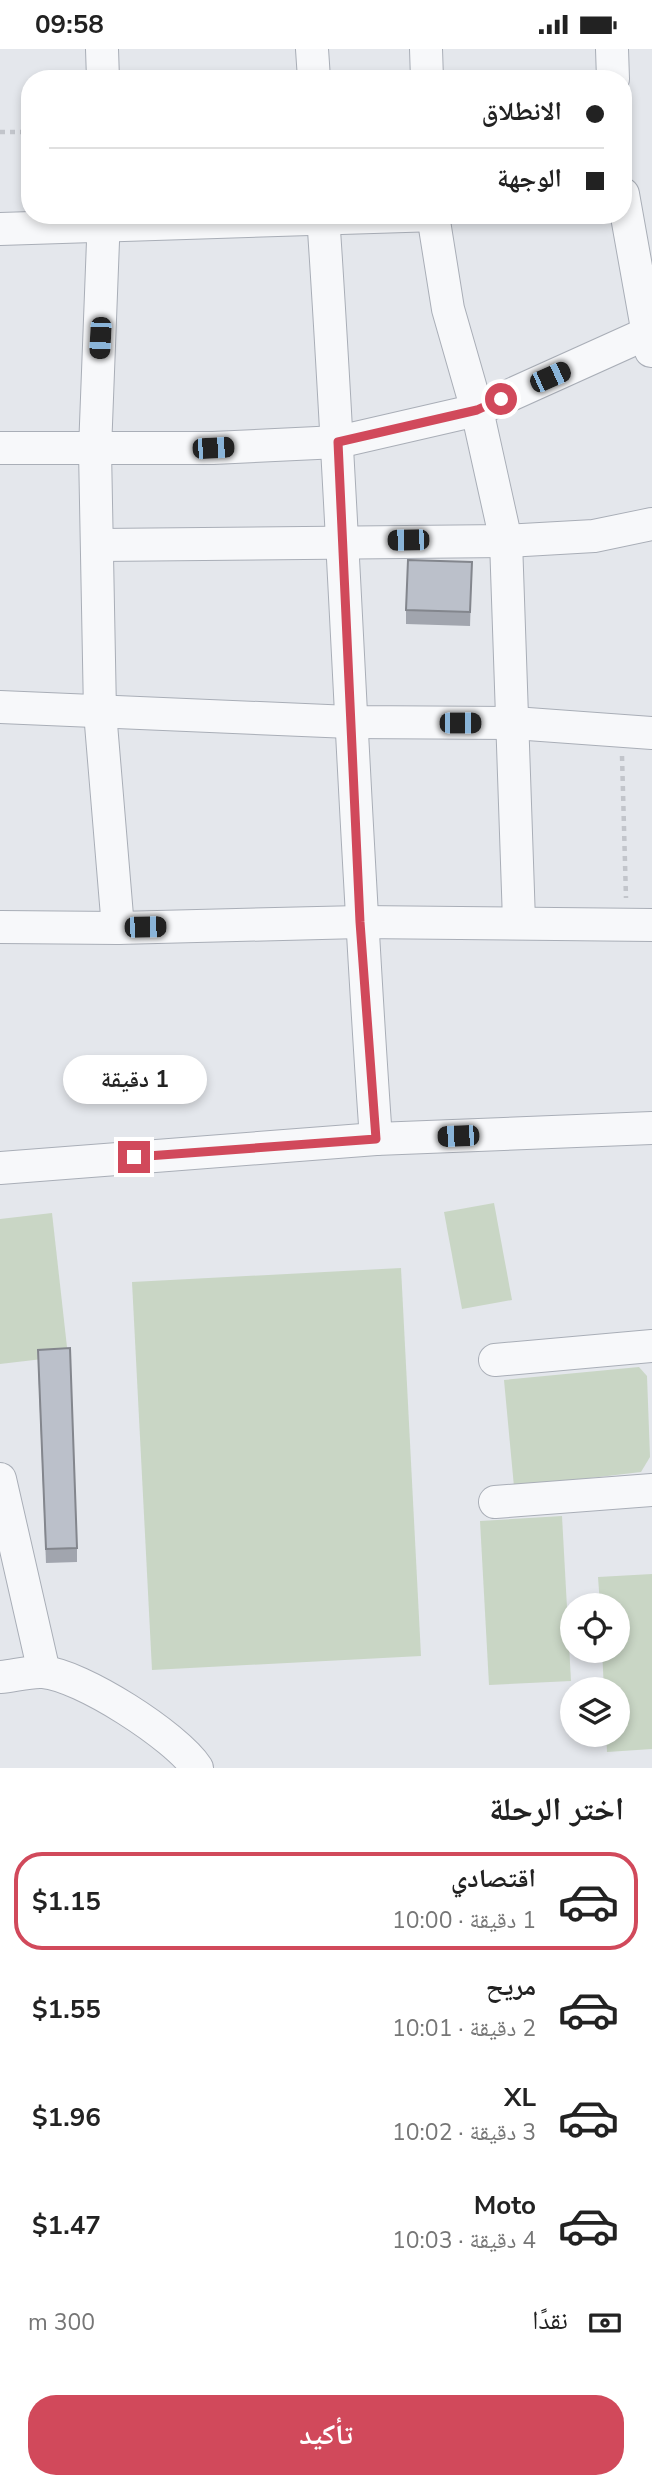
<!DOCTYPE html>
<html lang="ar">
<head>
<meta charset="utf-8">
<style>
	:root { --surface:#fff; --page:#f2f2f2; --text:#222; --muted:#767676; --line:#e0e0e0; --accent:#d1495b }
	body { margin:0; font-family:"Nunito Sans","Noto Naskh Arabic",sans-serif; background:var(--page); color:var(--text); direction:rtl; height:100vh; display:flex; flex-direction:column; font-size:26px; white-space:nowrap }
	* { box-sizing:border-box; margin:0 }
	p { font-size:23px; color:var(--muted) }
	.icon { flex:none; width:38px; height:38px; fill:none; stroke:currentColor; stroke-width:2; stroke-linecap:round; stroke-linejoin:round }
	.map { position:relative; height:1719px; overflow:hidden; direction:ltr }
	.drawer { display:flex; flex-direction:column; background:var(--surface); flex:1 }
	.drawer>* { flex:none }
	.hud { position:absolute; left:21px; top:21px; width:611px; height:154px; border-radius:28px; box-shadow:0 4px 10px #0003; direction:rtl; display:grid; align-content:center; height:154px; padding:0 28px; background:var(--surface) }
	.fabs { position:absolute; left:560px; top:1544px; display:grid; gap:14px }
	.fabs a { display:grid; place-items:center; width:70px; height:70px; border-radius:50%; background:var(--surface); box-shadow:0 4px 10px #0003; font-size:35px }
	.end { position:absolute; width:32px; height:32px; margin:-16px; border:9px solid #d1495b; background:#fff; box-shadow:0 0 0 4px #fff }
	.from { border-radius:50% }
	.bubble { position:absolute; height:49px; border-radius:24px; background:var(--surface); box-shadow:0 4px 10px #0003; font-size:23px; font-weight:700; line-height:49px; text-align:center; direction:rtl }
	.car { position:absolute; width:21px; height:42px; margin:-21px -10px; border-radius:9px; box-shadow:0 0 5px 2px #0007; background:linear-gradient(#222 24%,#8ab4d8 0 40%,#222 0 76%,#8ab4d8 0 86%,#222 0) }
	.hud b { display:flex; align-items:center; gap:24px; height:66px; font-size:26px }
	.hud b+b { border-top:2px solid var(--line) }
	.hud i { width:18px; height:18px; background:var(--text) }
	ul { padding:0; list-style:none }
	li { display:flex; align-items:center; gap:21px; height:98px; margin:0 14px 10px; padding:0 14px; border:4px solid transparent; border-radius:28px }
	li div { flex:1 }
	li b { display:block; font-size:26px }
	li em { font-style:normal; font-weight:700 }
	li.selected { border-color:var(--accent) }
	li>.icon { width:63px; height:63px; stroke-width:1.5 }
	h2 { padding:0 28px; font-size:32px; line-height:84px }
	.pay { display:flex; align-items:center; gap:18px; height:77px; padding:0 28px; font-size:26px }
	.pay p { margin-inline-start:auto }
	.primary-button { display:flex; gap:14px; margin-top:auto; padding:14px 28px }
	.primary-button a { flex:1; height:80px; border-radius:28px; background:var(--accent); color:#fff; font-size:28px; font-weight:700; line-height:80px; text-align:center }
	.status { display:flex; justify-content:space-between; align-items:center; height:49px; padding:0 35px; background:var(--surface); direction:ltr }
	.status svg { height:19px; fill:currentColor }
	.map>svg:first-child { display:block }
	.green { fill:#c9d6c5 }
	.lines { fill:none; stroke-linecap:round; stroke-linejoin:round }
	.minor-casing { stroke:#a9aeb7; stroke-width:34 }
	.path { stroke:#c2c5cb; stroke-width:4.5; stroke-dasharray:5 5; stroke-linecap:butt }
	.minor { stroke:#f7f8fa; stroke-width:32 }
	.wall { fill:#a1a5ae }
	.building { fill:#bbc0ca; stroke:#83868d; stroke-width:2 }
	.route { stroke:#d1495b; stroke-width:9 }
</style>
</head>
<body>
<div class="status"><b>09:58</b><svg viewBox="0 0 49 12"><path d="M0 12V9h3v3zM5 12V6h3v6zM10 12V3h3v9zM15 12V0h3v12zM26 1h20v11H26zM47 4h2v5h-2z"/></svg></div>
<div class="map">
<svg width="652" height="1719" viewBox="0 0 652 1719">
	<rect width="100%" height="100%" fill="#e4e7ec"/>
	<g class="green">
		<path d="M494,1154L512,1251L462,1260L444,1163Z"/>
		<path d="M52,1164L68,1307L0,1315V1170Z"/>
		<path d="M401,1219L421,1607L152,1621L132,1233Z"/>
		<path d="M639,1318L647,1327L650,1408L641,1423L514,1438L504,1331Z"/>
		<path d="M562,1467L571,1632L489,1636L480,1472Z"/>
		<path d="M652,1525V1700L607,1703L606,1685H618V1640H604L602,1601H618V1556H600L598,1528Z"/>
	</g>
	<g class="lines">
		<defs>
			<g id="minor">
				<path d="M102,0L103,30"/>
				<path d="M312,0L314,30"/>
				<path d="M426,0L427,30"/>
				<path d="M612,0L613,30"/>
				<path d="M623,145L651,302"/>
				<path d="M104,166L95,401L100,663L118,879"/>
				<path d="M323,166C344,474 354,782 376,1090"/>
				<path d="M433,166L448,260L477,361L506,492L519,872"/>
				<path d="M0,180L437,166"/>
				<path d="M0,399H213L338,393L477,361L652,282"/>
				<path d="M99,496L506,492L594,487L652,475"/>
				<path d="M0,658L350,673L514,674L652,684"/>
				<path d="M0,878L118,879L360,873L652,876"/>
				<path d="M0,1119L376,1090L652,1079"/>
				<path d="M495,1311L652,1297"/>
				<path d="M0,1430L44,1623"/>
				<path d="M495,1453L652,1441"/>
				<path d="M0,1628C13,1627 30,1622 43,1623C81,1626 176,1687 197,1719"/>
			</g>
		</defs>
		<use href="#minor" class="minor-casing"/>
		<g class="path">
			<path d="M0,83H30"/>
			<path d="M622,707L626,849"/>
		</g>
		<use href="#minor" class="minor"/>
	</g>
	<g class="wall">
		<path d="M472,513L470,577L406,575V561Z"/>
		<path d="M38,1314L77,1499V1513L46,1514Z"/>
	</g>
	<g class="building">
		<path d="M408,511L472,513L470,563L406,561Z"/>
		<path d="M70,1299L77,1499L46,1500L38,1301Z"/>
	</g>
	<g class="lines">
		<path class="route" d="M134,1108L376,1090L360,873L338,393L477,361L501,350"/>
	</g>
</svg>
<div class="fabs">
<a><svg class="icon" aria-label="locate" viewBox="0 0 24 24"><circle cx="12" cy="12" r="6"/><path d="M12 2v4M12 18v4M2 12h4M18 12h4"/></svg></a>
<a><svg class="icon" aria-label="layers" viewBox="0 0 24 24"><path d="M12 4l9 5-9 5-9-5zM3 14l9 5 9-5"/></svg></a>
</div>
<i class="end from" style="left:501px;top:350px"></i>
<i class="end" style="left:134px;top:1108px"></i>
<div class="bubble" style="left:63px;top:1006px;width:144px">1 دقيقة</div>
<i class="car" style="left:100px;top:289px;rotate:183deg"></i>
<i class="car" style="left:550px;top:328px;rotate:66deg"></i>
<i class="car" style="left:213px;top:399px;rotate:87deg"></i>
<i class="car" style="left:408px;top:491px;rotate:269deg"></i>
<i class="car" style="left:460px;top:674px;rotate:90deg"></i>
<i class="car" style="left:145px;top:878px;rotate:89deg"></i>
<i class="car" style="left:458px;top:1087px;rotate:268deg"></i>
<div class="hud">
<b><i class="from"></i>الانطلاق</b>
<b><i></i>الوجهة</b>
</div>
</div>
<section class="drawer">
<h2>اختر الرحلة</h2>
<ul>
<li class="selected"><svg class="icon" aria-label="car" viewBox="0 0 24 24"><path d="M5 17H2v-5l4-1 3-4h7l3 4 3 1v5h-3M9 17h6M6 11h13"/><circle cx="7" cy="17" r="2"/><circle cx="17" cy="17" r="2"/></svg><div><b>اقتصادي</b><p>1 دقيقة · 10:00</p></div><em>$1.15</em></li>
<li><svg class="icon" aria-label="car" viewBox="0 0 24 24"><path d="M5 17H2v-5l4-1 3-4h7l3 4 3 1v5h-3M9 17h6M6 11h13"/><circle cx="7" cy="17" r="2"/><circle cx="17" cy="17" r="2"/></svg><div><b>مريح</b><p>2 دقيقة · 10:01</p></div><em>$1.55</em></li>
<li><svg class="icon" aria-label="car" viewBox="0 0 24 24"><path d="M5 17H2v-5l4-1 3-4h7l3 4 3 1v5h-3M9 17h6M6 11h13"/><circle cx="7" cy="17" r="2"/><circle cx="17" cy="17" r="2"/></svg><div><b>XL</b><p>3 دقيقة · 10:02</p></div><em>$1.96</em></li>
<li><svg class="icon" aria-label="car" viewBox="0 0 24 24"><path d="M5 17H2v-5l4-1 3-4h7l3 4 3 1v5h-3M9 17h6M6 11h13"/><circle cx="7" cy="17" r="2"/><circle cx="17" cy="17" r="2"/></svg><div><b>Moto</b><p>4 دقيقة · 10:03</p></div><em>$1.47</em></li>
</ul>
<div class="pay"><svg class="icon" aria-label="cash" viewBox="0 0 24 24"><path d="M3 7h18v10H3z"/><circle cx="12" cy="12" r="2"/></svg>نقدًا<p>300 m</p></div>
<div class="primary-button"><a>تأكيد</a></div>
</section>
</body>
</html>
